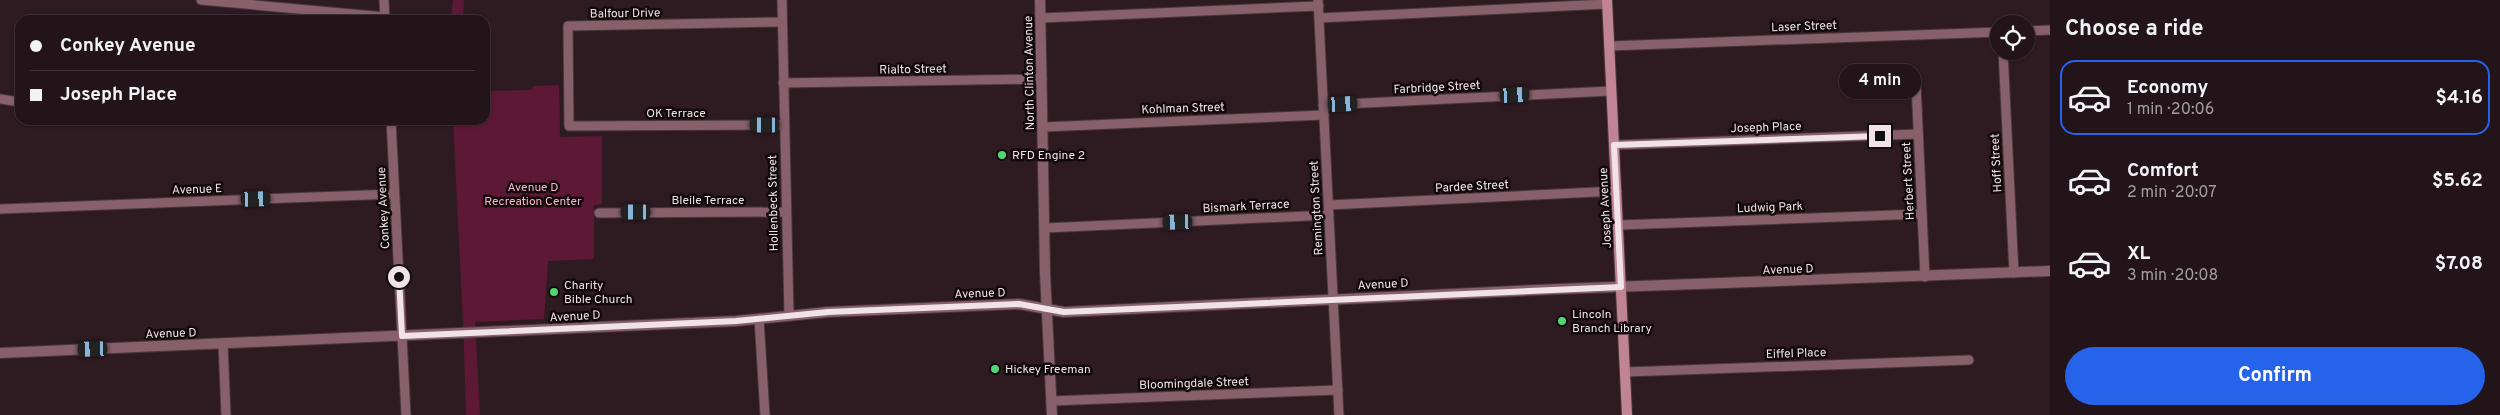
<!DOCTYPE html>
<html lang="en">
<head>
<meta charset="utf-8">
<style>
	:root { --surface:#221419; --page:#2a1d22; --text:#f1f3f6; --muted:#a29ea2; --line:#3f3338; --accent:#2563eb }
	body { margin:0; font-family:Overpass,sans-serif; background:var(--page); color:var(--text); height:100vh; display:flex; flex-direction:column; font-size:19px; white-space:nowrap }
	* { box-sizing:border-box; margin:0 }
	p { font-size:16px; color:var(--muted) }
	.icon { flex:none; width:28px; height:28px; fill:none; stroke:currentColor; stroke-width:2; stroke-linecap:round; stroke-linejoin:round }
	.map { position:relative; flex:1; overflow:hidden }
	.side { display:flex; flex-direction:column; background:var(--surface); width:450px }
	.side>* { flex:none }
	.banner { position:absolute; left:15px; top:15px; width:475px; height:110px; border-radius:15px; box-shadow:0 1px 4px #0004,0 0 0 1px var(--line); display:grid; align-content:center; height:110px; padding:0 15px; background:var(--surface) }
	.fabs { position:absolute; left:1990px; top:15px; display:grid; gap:10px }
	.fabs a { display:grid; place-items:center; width:45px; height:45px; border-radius:50%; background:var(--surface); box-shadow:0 1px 4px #0004,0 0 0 1px var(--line); font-size:25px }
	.end { position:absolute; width:22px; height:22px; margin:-11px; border:6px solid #f0e2e6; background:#111; box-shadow:0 0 0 2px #111 }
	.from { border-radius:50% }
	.bubble { position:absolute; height:35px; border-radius:18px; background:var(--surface); box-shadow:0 1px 4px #0004,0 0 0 1px var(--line); font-size:16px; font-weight:700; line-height:35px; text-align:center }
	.car { position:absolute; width:15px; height:30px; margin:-15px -8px; border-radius:6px; box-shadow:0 0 4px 1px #0007; background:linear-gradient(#222 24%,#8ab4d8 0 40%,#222 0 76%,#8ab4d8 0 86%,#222 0) }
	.banner b { display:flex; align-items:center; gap:18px; height:48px; font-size:19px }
	.banner b+b { border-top:1px solid var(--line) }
	.banner i { width:12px; height:12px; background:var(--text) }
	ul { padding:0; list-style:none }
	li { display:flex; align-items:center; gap:15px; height:75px; margin:0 10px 8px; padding:0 5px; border:2px solid transparent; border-radius:15px }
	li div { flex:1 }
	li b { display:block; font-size:19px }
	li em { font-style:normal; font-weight:700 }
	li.on { border-color:var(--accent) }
	li>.icon { width:45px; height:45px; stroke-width:1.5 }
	h2 { padding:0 15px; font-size:22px; line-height:60px }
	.button { display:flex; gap:10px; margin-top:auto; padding:10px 15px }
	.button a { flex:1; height:58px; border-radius:30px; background:var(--accent); color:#fff; font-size:20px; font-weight:700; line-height:58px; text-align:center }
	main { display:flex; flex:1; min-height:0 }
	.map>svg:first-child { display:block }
	.green { fill:#5d1835 }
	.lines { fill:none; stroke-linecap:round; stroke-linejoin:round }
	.minor-casing { stroke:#49373d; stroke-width:11 }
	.tertiary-casing { stroke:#49373d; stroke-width:12 }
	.secondary-casing { stroke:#49373d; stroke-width:12 }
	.minor { stroke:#87606c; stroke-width:9 }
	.tertiary { stroke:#87606c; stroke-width:10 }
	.secondary { stroke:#c18497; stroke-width:10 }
	.route { stroke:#f0e2e6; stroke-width:6 }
	.poi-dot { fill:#51d674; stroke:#11090b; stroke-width:2 }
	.labels { text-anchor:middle; stroke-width:5; stroke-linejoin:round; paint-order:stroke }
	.street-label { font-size:12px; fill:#f0e2e6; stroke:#11090b }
	.poi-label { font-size:12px; fill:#f0e2e6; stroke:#11090b; text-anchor:start }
	.park-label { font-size:12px; fill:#fcb4ca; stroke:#11090b }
</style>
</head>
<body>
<main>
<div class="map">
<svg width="2050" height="415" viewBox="0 0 2050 415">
	<rect width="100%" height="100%" fill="#2e1b21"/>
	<g class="green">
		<path d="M453,0H464L463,20H451Z"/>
		<path d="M559,85L560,137L602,136V204L594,205V259L548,261L544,319L475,322L480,415H466L463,322L453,120H485V91L532,90L533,86Z"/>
	</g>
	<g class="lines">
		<defs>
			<g id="minor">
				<path d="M201,0L385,17"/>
				<path d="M384,0L385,20"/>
				<path d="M782,0L789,315"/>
				<path d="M1318,0L1339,415"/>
				<path d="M1041,18L1319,6"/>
				<path d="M1319,18L1607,4"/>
				<path d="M782,22L568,26L569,126L784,125"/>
				<path d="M2026,31L2050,30"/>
				<path d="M1609,46L1999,32"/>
				<path d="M2003,51L2014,273"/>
				<path d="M783,83L1042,79"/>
				<path d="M1916,84L1925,277"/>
				<path d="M0,99L20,102"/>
				<path d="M1323,105L1611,91"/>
				<path d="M391,120L406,415"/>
				<path d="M1043,127L1324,115"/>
				<path d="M1614,145L1918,134"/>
				<path d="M1329,205L1617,191"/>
				<path d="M0,209L394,194"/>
				<path d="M599,213L786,212"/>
				<path d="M1619,225L1922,214"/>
				<path d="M1045,228L1329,215"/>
				<path d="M759,319L765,415"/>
				<path d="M223,344L226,415"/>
				<path d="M1625,372L1969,360"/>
				<path d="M1051,401L1338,390"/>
			</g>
			<g id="tertiary">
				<path d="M1040,0L1045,273L1052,415"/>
				<path d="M0,353L736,321L828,312L1019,304L1064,312L1558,289L2050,271"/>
			</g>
			<path id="secondary" d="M1607,0L1627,415"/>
		</defs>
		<use href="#minor" class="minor-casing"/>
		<use href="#tertiary" class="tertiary-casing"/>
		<use href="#secondary" class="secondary-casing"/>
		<use href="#minor" class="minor"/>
		<use href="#tertiary" class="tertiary"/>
		<use href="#secondary" class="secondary"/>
	</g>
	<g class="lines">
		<path class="route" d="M399,277L402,336L736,321L828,312L1019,304L1064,312L1621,287L1614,145L1880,136"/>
	</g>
	<g class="poi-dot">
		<circle cx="1002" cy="155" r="5"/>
		<circle cx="554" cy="292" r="5"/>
		<circle cx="1562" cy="321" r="5"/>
		<circle cx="995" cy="369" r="5"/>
	</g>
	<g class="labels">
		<g class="street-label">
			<text transform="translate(625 13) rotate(-1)" y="4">Balfour Drive</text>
			<text transform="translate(1804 26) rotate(-2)" y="4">Laser Street</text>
			<text transform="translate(913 69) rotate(-1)" y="4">Rialto Street</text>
			<text transform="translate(1029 73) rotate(-91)" y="4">North Clinton Avenue</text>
			<text transform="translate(1437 87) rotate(-3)" y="4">Farbridge Street</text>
			<text transform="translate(1183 108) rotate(-2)" y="4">Kohlman Street</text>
			<text x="676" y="117">OK Terrace</text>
			<text transform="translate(1766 127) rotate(-2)" y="4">Joseph Place</text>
			<text transform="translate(1996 163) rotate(-93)" y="4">Hoff Street</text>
			<text transform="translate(1908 181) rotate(-93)" y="4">Herbert Street</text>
			<text transform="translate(1472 186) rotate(-3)" y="4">Pardee Street</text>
			<text transform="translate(197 189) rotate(-2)" y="4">Avenue E</text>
			<text x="708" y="204">Bleile Terrace</text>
			<text transform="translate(773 203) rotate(-91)" y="4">Hollenbeck Street</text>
			<text transform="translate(1246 206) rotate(-3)" y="4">Bismark Terrace</text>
			<text transform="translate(1770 207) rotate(-2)" y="4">Ludwig Park</text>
			<text transform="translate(383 208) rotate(-93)" y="4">Conkey Avenue</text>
			<text transform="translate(1316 208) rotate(-93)" y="4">Remington Street</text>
			<text transform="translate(1605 208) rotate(-93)" y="4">Joseph Avenue</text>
			<text transform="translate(1788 269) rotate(-2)" y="4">Avenue D</text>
			<text transform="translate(1383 284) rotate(-3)" y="4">Avenue D</text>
			<text transform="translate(980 293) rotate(-2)" y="4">Avenue D</text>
			<text transform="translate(575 316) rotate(-3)" y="4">Avenue D</text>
			<text transform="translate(171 333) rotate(-2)" y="4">Avenue D</text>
			<text transform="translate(1796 353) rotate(-2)" y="4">Eiffel Place</text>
			<text transform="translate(1194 383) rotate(-2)" y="4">Bloomingdale Street</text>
		</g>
		<g class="poi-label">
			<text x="1012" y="159">RFD Engine 2</text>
			<text x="564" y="289">Charity<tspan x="564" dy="14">Bible Church</tspan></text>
			<text x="1572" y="318">Lincoln<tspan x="1572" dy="14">Branch Library</tspan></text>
			<text x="1005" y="373">Hickey Freeman</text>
		</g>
		<g class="park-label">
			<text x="533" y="191">Avenue D<tspan x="533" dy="14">Recreation Center</tspan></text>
		</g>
	</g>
</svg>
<div class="fabs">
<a><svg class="icon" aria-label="locate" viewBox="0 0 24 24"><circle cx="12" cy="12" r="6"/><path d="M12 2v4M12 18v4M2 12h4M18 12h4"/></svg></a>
</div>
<i class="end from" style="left:399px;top:277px"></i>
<i class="end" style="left:1880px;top:136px"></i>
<div class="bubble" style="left:1839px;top:64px;width:82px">4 min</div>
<i class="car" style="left:1515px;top:95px;rotate:87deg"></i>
<i class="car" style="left:1343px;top:104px;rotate:87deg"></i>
<i class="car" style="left:765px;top:125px;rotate:270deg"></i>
<i class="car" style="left:256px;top:199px;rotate:88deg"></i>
<i class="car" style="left:636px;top:212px;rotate:270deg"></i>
<i class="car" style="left:1178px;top:222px;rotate:268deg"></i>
<i class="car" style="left:93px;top:349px;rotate:268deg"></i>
<div class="banner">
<b><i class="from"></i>Conkey Avenue</b>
<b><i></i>Joseph Place</b>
</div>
</div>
<section class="side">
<h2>Choose a ride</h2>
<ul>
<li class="on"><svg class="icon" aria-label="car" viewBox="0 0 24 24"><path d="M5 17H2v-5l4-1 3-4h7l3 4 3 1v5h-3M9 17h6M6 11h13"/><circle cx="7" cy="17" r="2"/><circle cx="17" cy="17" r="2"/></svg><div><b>Economy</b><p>1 min · 20:06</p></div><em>$4.16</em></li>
<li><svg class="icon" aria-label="car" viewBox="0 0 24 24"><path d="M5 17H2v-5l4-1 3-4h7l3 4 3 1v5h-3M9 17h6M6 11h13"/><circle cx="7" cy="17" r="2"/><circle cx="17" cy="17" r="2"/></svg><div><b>Comfort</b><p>2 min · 20:07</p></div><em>$5.62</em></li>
<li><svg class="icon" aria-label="car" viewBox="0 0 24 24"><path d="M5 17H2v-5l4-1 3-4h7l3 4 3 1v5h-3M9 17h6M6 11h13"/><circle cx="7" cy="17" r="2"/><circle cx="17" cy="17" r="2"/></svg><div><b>XL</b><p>3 min · 20:08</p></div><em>$7.08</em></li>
</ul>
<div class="button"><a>Confirm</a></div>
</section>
</main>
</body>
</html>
